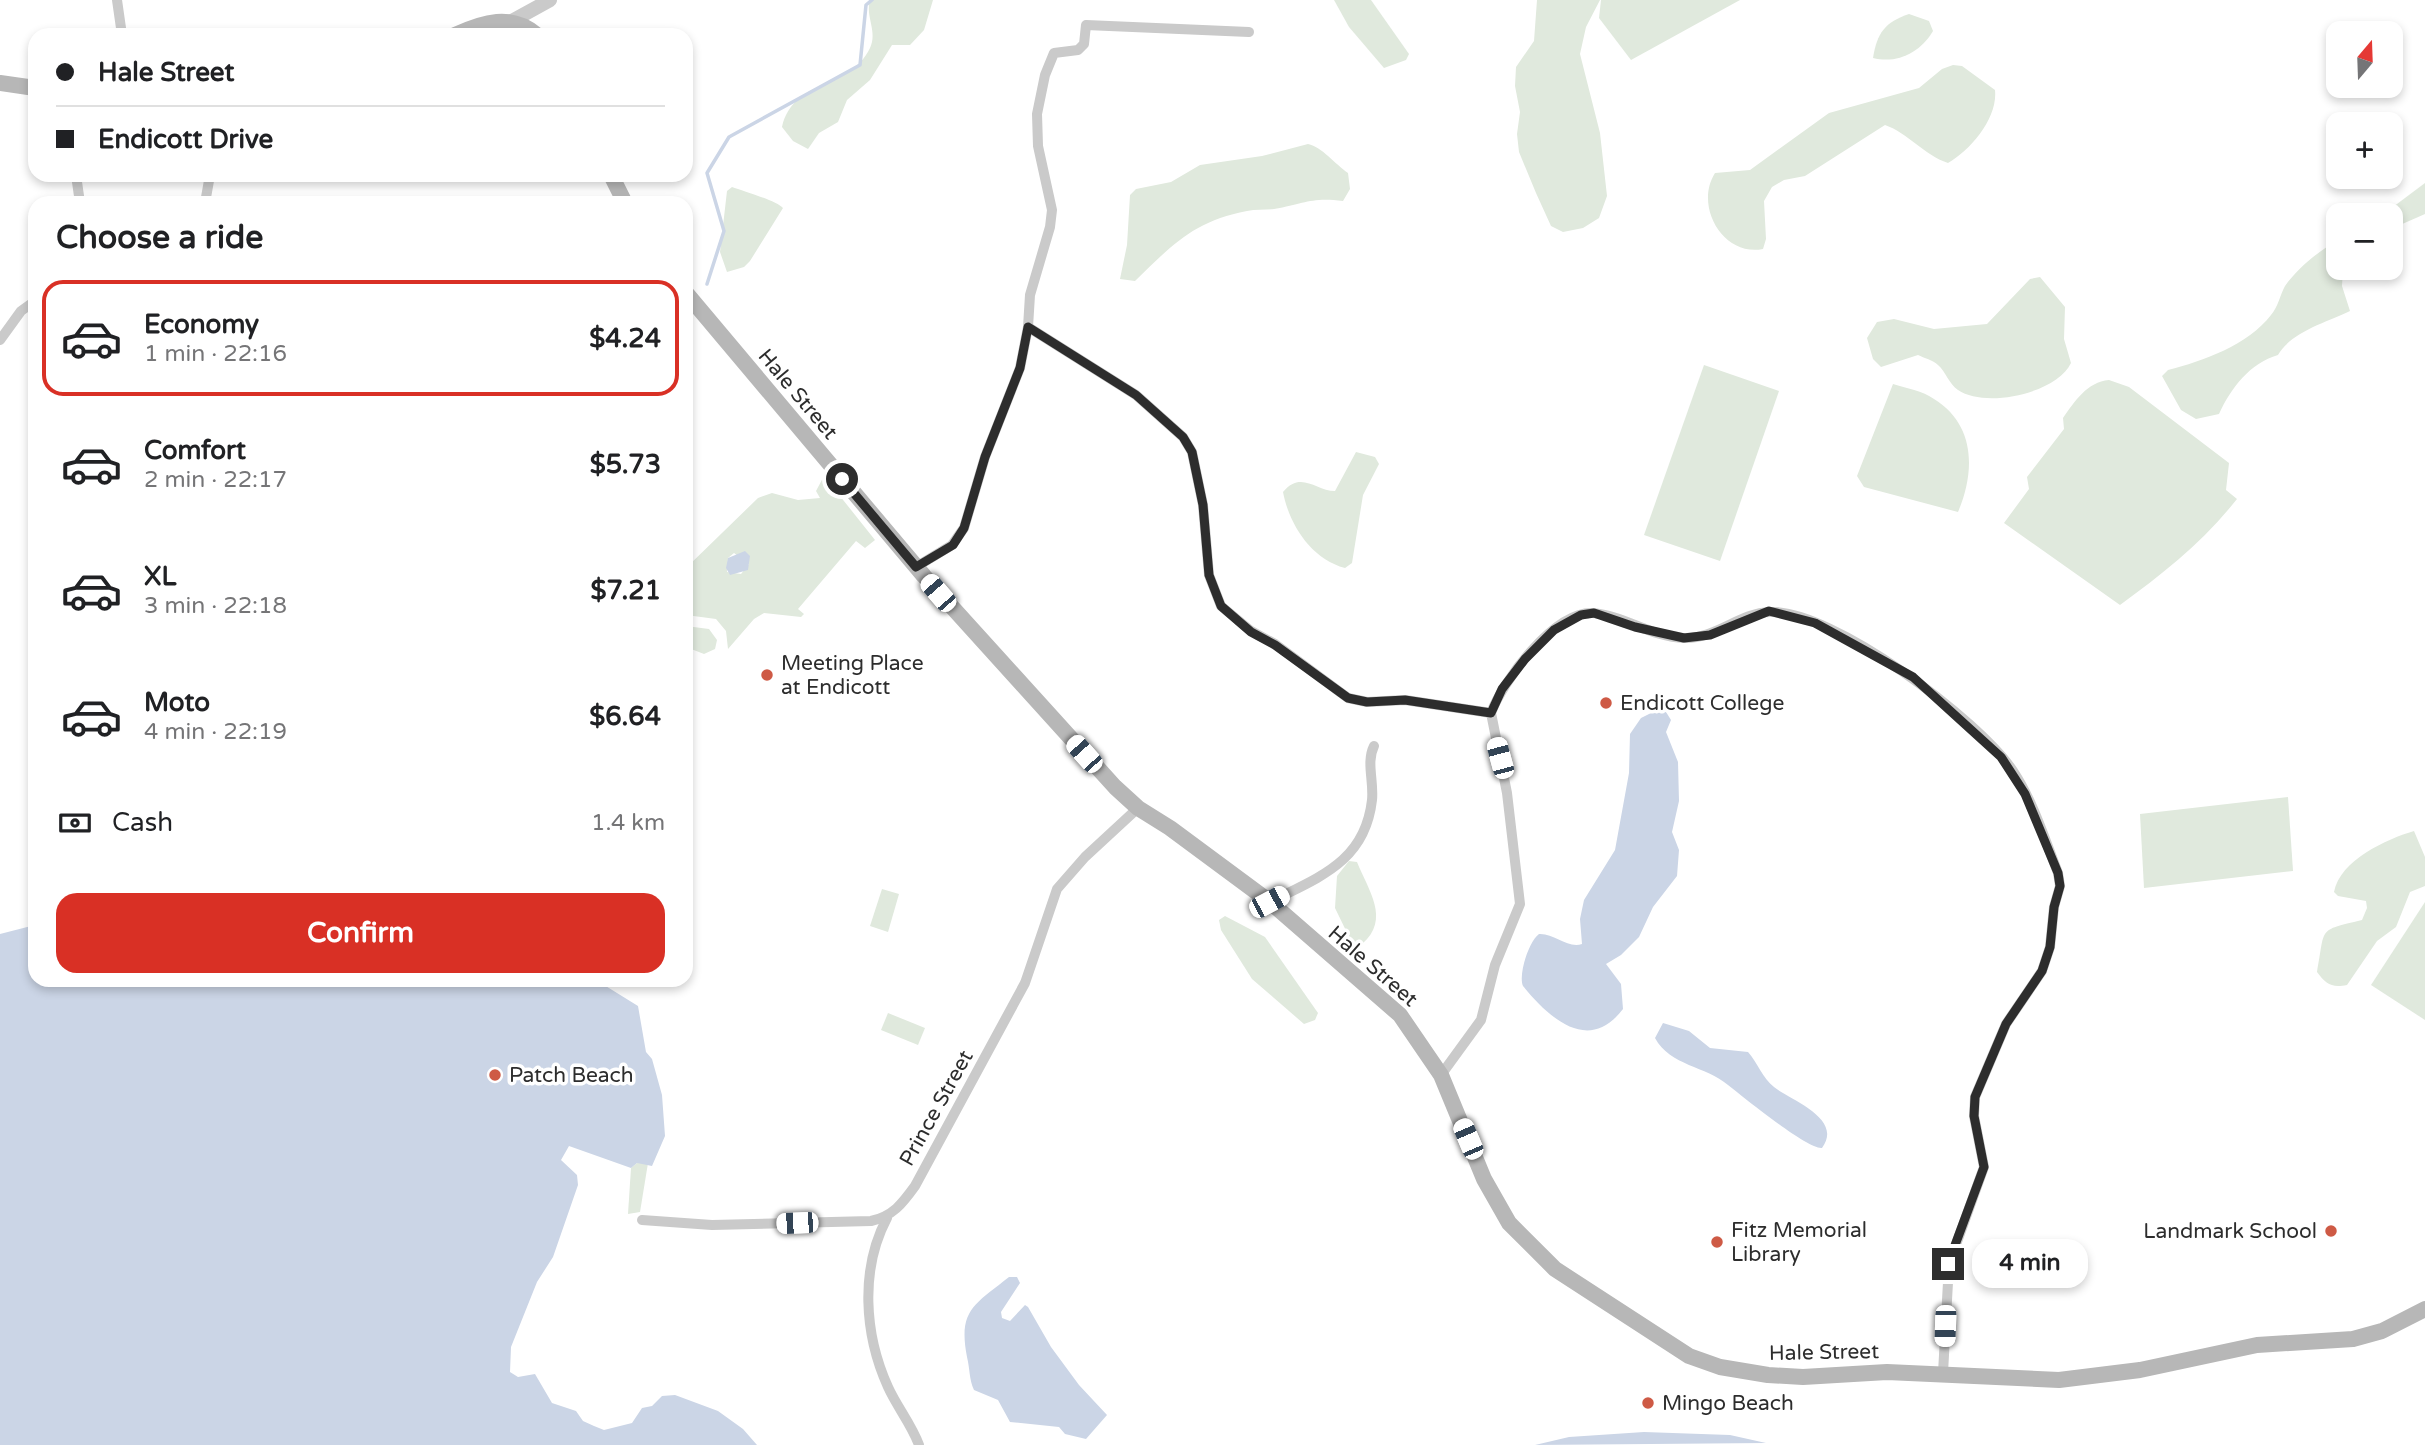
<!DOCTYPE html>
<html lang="en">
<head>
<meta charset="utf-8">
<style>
	:root { --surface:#fff; --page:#f2f2f2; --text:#202124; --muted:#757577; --line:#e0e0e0; --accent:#d93025 }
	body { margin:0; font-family:"Varela Round",sans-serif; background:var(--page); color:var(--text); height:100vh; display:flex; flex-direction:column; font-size:26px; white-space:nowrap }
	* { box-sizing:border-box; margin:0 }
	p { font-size:23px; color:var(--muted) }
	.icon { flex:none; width:38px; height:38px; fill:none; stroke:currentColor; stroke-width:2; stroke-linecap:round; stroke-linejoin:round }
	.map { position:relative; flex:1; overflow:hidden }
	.side { position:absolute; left:28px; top:196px; width:665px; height:791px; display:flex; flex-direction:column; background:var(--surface); border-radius:21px; box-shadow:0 4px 10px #0003 }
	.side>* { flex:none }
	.guide { position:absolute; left:28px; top:28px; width:665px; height:154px; border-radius:21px; box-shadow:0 4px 10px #0003; display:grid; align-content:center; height:154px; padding:0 28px; background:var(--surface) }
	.needle { width:46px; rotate:19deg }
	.fabs { position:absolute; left:2326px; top:21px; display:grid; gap:14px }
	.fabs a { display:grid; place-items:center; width:77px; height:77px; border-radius:14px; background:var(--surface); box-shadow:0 4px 10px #0003; font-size:35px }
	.end { position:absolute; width:32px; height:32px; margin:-16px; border:9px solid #2d2d2d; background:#fff; box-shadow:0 0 0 4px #fff }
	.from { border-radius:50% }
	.bubble { position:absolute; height:49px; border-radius:21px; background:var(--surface); box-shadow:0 4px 10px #0003; font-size:23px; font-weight:700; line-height:49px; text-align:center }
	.car { position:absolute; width:21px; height:42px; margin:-21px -10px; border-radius:9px; box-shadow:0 0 5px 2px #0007; background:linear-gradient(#fff 24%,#345 0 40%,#fff 0 76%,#345 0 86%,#fff 0) }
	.guide b { display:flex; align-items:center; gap:24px; height:66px; font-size:26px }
	.guide b+b { border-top:2px solid var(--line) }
	.guide i { width:18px; height:18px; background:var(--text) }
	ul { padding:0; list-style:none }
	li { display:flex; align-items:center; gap:21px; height:116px; margin:0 14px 10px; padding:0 14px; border:4px solid transparent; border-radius:21px }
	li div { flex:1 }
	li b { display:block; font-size:26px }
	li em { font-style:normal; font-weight:700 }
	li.on { border-color:var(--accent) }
	li>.icon { width:63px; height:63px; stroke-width:1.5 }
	h2 { padding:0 28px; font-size:32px; line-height:84px }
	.pay { display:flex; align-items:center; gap:18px; height:77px; padding:0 28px; font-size:26px }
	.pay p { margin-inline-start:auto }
	.cta { display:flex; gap:14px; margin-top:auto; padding:14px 28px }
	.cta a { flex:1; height:80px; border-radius:21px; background:var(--accent); color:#fff; font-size:28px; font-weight:700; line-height:80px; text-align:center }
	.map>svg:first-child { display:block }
	.green { fill:#e0e9dd; fill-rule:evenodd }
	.water { fill:#cbd5e6 }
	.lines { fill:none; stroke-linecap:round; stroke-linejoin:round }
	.stream { stroke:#cbd5e6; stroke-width:3.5 }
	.minor { stroke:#cacaca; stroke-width:10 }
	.tertiary { stroke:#cacaca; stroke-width:14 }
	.secondary { stroke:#b7b7b7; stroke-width:16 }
	.route { stroke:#2d2d2d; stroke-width:9 }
	.poi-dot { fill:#ce5a45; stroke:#fff; stroke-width:2.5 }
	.labels { text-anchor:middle; stroke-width:7; stroke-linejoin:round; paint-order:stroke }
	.street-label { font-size:21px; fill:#2d2d2d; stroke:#fff }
	.poi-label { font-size:21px; fill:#2d2d2d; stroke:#fff; text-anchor:start }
</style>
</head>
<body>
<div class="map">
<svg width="2425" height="1445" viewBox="0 0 2425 1445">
	<rect width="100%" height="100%" fill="#fff"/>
	<g class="green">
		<path d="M870,0H933L924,30L910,45H892L870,80L847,100L838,122L819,133L808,149L793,141L782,127C794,77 850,90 870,48C878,32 865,16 870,0Z"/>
		<path d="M1334,0H1371L1409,54L1406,60L1384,68L1349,27Z"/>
		<path d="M1537,0H1600L1586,27L1580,54L1600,133L1607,196L1599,218L1583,228L1563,232L1551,226L1536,193L1519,152L1517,134L1520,112L1515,86L1516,67L1534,41Z"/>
		<path d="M1601,0H1740L1631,60L1599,18Z"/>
		<path d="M1909,14L1929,21L1933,31C1920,53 1897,64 1873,58C1877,33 1885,22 1909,14Z"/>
		<path d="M1953,65L1962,66L1995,90C1998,118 1971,150 1948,163C1924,155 1908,133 1885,125L1805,176L1784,180L1772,187L1764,201L1766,239L1763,249C1723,257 1694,206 1715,173L1750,170L1829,113L1919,88L1942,69Z"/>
		<path d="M1308,144C1322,147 1335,164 1348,173L1350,189L1343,201C1310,197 1305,204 1274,209C1266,210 1256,209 1247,211C1194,221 1172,245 1135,281L1120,279L1127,245L1130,195L1136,189L1171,182L1200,165L1262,156Z"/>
		<path d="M2425,183V214L2400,225L2391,219L2393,207Z"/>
		<path d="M732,187C743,191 777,201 783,208L750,261L744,267L727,272L720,252L727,191Z"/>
		<path d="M2338,241V268H2343L2342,286L2350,311C2327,322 2291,332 2278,355C2250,363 2231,388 2219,414L2196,419L2181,410L2162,376L2168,370C2203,361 2248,345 2271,315C2278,307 2280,295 2285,286C2296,270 2320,249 2338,241Z"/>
		<path d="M2040,277L2065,307L2064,339L2071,363C2057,393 1986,409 1958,390C1949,384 1946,372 1938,365C1933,360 1924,358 1918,355L1881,367L1873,359L1867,338L1877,322L1894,319L1934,329L1987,324L2030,279Z"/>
		<path d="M1704,365L1779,391L1720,561L1644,535Z"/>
		<path d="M2109,380L2129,387L2229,463L2226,490L2237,499C2203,542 2164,573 2120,605L2004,523L2029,489L2027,477L2064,429L2063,418C2075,401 2087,382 2109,380Z"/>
		<path d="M1893,384C1906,388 1923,391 1934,399C1976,425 1975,472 1958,512L1864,487L1857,476Z"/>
		<path d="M1356,452L1375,457L1379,464L1363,495L1352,563L1345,568C1311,559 1289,524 1283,492C1301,470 1316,491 1335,491Z"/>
		<path d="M824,476L875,540L865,548L856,541L798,609L804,614L801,617L764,613L754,619L728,649L726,631L716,619L686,615V568L758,498L772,493L798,500L820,498L816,491ZM734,553L749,564L741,574L727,572L728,558Z"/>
		<path d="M686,626L709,629L717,640L715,649L704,654L686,647Z"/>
		<path d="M2288,797L2293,871L2144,888L2140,814Z"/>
		<path d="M2414,831L2425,857V886L2410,892L2396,927L2377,941L2347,985C2331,988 2326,984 2317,972C2326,927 2316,931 2362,920L2367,908L2366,901L2338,896L2334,892C2340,860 2387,839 2414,831Z"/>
		<path d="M1349,861L1357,862C1368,890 1391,919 1362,944L1352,943L1335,908L1337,876Z"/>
		<path d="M882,889L899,894L888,932L870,926Z"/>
		<path d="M2425,902V1020L2371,985Z"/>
		<path d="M1225,916L1265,937L1318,1013L1315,1020L1304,1024L1252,979L1221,930L1219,920Z"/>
		<path d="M888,1013L925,1028L918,1045L881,1030Z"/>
		<path d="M637,1163H648L640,1212L628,1214L631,1168Z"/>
	</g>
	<g class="water">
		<path d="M745,551L750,556L748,570L730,575L726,568L728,558Z"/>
		<path d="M1653,712H1666L1671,720L1666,732L1678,762L1679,801L1672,832L1679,850L1677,876L1653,907L1639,937L1621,955L1606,964L1621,984L1623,1009C1589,1054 1550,1019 1523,986C1518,975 1529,941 1539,934C1554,933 1568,949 1582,944L1580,919L1584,900L1615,850L1629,773L1630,734L1641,718Z"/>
		<path d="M35,925V980H596L638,1006L646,1052L652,1059L662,1095L665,1136L652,1166L637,1163L631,1168L569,1146L561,1160L577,1175L578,1185L553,1257L537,1282L511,1347L510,1372L518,1377L535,1374L552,1403L576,1411L583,1421L594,1426L604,1430L632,1423L642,1408L652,1406L662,1396L675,1395L718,1411L743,1429L757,1445H0V934Z"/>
		<path d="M1663,1023L1689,1031L1710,1048L1748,1052C1757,1062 1763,1079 1774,1087C1790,1100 1844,1118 1822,1148C1808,1150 1742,1096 1728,1085C1706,1066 1670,1066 1655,1038Z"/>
		<path d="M1009,1277H1017L1020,1283L1001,1312L1002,1318L1010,1321L1025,1305L1028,1307L1051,1347L1079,1385L1107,1415L1086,1439L1065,1434L1059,1427L1010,1422L998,1400L974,1390C969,1379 970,1369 967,1357C958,1310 974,1305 1009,1277Z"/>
		<path d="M1644,1432L1730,1435L1766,1443L1535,1445L1569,1437Z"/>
	</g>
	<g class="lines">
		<path class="stream" d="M707,284L724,231L707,173L729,137L860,65L866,5L872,0"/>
		<g class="minor">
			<path d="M117,0L122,35"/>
			<path d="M76,175L80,203"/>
			<path d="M205,203L210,175"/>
			<path d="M1028,327L1136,395L1183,437L1192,452L1203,505L1209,575L1221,606L1251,631L1275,644L1348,698L1367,702L1405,700L1491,713"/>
			<path d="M0,340L21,311L35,301"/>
			<path d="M916,567L952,545L964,528L985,457L1020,368L1028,327L1030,295L1050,227L1052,210L1038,146L1037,114L1045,75L1054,53L1078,50L1084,44L1086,25L1249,32"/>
			<path d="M1270,902C1319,877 1365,862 1372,800C1374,781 1366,762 1374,746"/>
			<path d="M1441,1075L1481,1020L1495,965L1520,904L1507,793L1491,713C1503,681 1554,611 1593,613C1624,616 1652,637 1684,638C1716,639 1739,613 1770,612C1832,609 1979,720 2013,771C2033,801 2045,840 2058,873L2060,886L2054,907L2050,947L2042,971L2006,1024L1975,1097L1974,1116L1984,1167L1949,1264L1943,1373"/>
			<path d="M887,1218C860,1269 864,1334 888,1387C897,1407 912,1425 919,1445"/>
			<path d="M642,1220L712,1225L871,1221C893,1216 902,1204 915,1186L1025,983L1057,889L1085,857L1138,808"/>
		</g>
		<path class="tertiary" d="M512,21L550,0"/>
		<g class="secondary">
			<path d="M455,35C483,22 511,13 537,35"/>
			<path d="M0,83L35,88"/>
			<path d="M611,175L625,203"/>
			<path d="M686,293L924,576L1115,787L1138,808L1170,828L1270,902L1400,1015L1441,1075L1484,1179L1509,1223L1555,1269L1689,1356L1720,1367L1768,1375L1803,1377L1887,1372L2059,1380L2140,1370L2257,1345L2353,1339L2382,1331L2425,1309"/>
		</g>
	</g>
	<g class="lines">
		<path class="route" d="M842,479L916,567L953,545L964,528L985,457L1020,368L1028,327L1136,395L1183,437L1192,452L1203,505L1209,575L1221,606L1251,632L1275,645L1348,698L1367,702L1405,700L1491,713L1502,689L1525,659L1554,630L1581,615L1594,613L1635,627L1684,638L1710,635L1769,611L1815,623L1913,677L2001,757L2025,794L2058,873L2060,886L2054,907L2050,947L2042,971L2006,1024L1975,1097L1974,1116L1984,1167L1948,1264"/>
	</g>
	<g class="poi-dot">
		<circle cx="767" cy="675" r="7"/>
		<circle cx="1606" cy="703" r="7"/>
		<circle cx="495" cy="1075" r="7"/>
		<circle cx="2331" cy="1231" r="7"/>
		<circle cx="1717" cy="1242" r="7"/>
		<circle cx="1648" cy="1403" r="7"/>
	</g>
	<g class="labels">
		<g class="street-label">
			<text transform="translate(798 394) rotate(50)" y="7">Hale Street</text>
			<text transform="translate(1373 966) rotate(41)" y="7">Hale Street</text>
			<text transform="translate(936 1108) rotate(-61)" y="7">Prince Street</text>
			<text transform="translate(1824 1352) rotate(-1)" y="7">Hale Street</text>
		</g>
		<g class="poi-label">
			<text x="781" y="670">Meeting Place<tspan x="781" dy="24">at Endicott</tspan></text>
			<text x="1620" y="710">Endicott College</text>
			<text x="509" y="1082">Patch Beach</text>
			<text x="1731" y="1237">Fitz Memorial<tspan x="1731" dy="24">Library</tspan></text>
			<text x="2317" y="1238" text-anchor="end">Landmark School</text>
			<text x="1662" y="1410">Mingo Beach</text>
		</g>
	</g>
</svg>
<div class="fabs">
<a><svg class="needle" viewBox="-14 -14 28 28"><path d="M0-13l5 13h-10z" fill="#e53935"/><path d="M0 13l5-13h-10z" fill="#757577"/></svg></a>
<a>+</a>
<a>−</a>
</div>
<i class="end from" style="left:842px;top:479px"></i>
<i class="end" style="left:1948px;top:1264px"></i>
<div class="bubble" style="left:1972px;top:1239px;width:116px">4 min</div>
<i class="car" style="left:938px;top:593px;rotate:319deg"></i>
<i class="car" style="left:1084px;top:754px;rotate:318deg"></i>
<i class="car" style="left:1500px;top:758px;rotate:345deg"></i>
<i class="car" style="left:1269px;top:902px;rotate:62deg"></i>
<i class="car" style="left:1468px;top:1139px;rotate:337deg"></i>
<i class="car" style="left:797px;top:1223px;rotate:268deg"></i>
<i class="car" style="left:1945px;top:1326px;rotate:182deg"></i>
<div class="guide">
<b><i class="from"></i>Hale Street</b>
<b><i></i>Endicott Drive</b>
</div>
<section class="side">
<h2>Choose a ride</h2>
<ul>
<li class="on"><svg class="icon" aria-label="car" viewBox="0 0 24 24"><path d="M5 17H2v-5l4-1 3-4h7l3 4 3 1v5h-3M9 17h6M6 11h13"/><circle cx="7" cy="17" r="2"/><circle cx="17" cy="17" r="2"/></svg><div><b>Economy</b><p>1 min · 22:16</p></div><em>$4.24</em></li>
<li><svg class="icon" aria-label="car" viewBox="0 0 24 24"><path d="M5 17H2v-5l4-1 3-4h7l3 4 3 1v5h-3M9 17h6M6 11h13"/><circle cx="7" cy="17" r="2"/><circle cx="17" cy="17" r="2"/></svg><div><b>Comfort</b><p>2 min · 22:17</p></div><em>$5.73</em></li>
<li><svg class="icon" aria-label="car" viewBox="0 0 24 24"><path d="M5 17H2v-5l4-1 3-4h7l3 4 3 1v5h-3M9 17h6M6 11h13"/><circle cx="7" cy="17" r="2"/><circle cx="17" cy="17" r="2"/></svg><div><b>XL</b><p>3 min · 22:18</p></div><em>$7.21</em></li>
<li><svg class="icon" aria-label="car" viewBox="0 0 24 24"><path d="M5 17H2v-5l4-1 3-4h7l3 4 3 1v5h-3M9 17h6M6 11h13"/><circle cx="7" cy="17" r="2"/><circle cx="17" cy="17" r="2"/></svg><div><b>Moto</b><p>4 min · 22:19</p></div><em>$6.64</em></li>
</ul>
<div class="pay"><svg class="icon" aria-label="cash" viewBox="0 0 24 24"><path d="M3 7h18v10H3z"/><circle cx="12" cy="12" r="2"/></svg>Cash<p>1.4 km</p></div>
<div class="cta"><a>Confirm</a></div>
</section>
</div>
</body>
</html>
